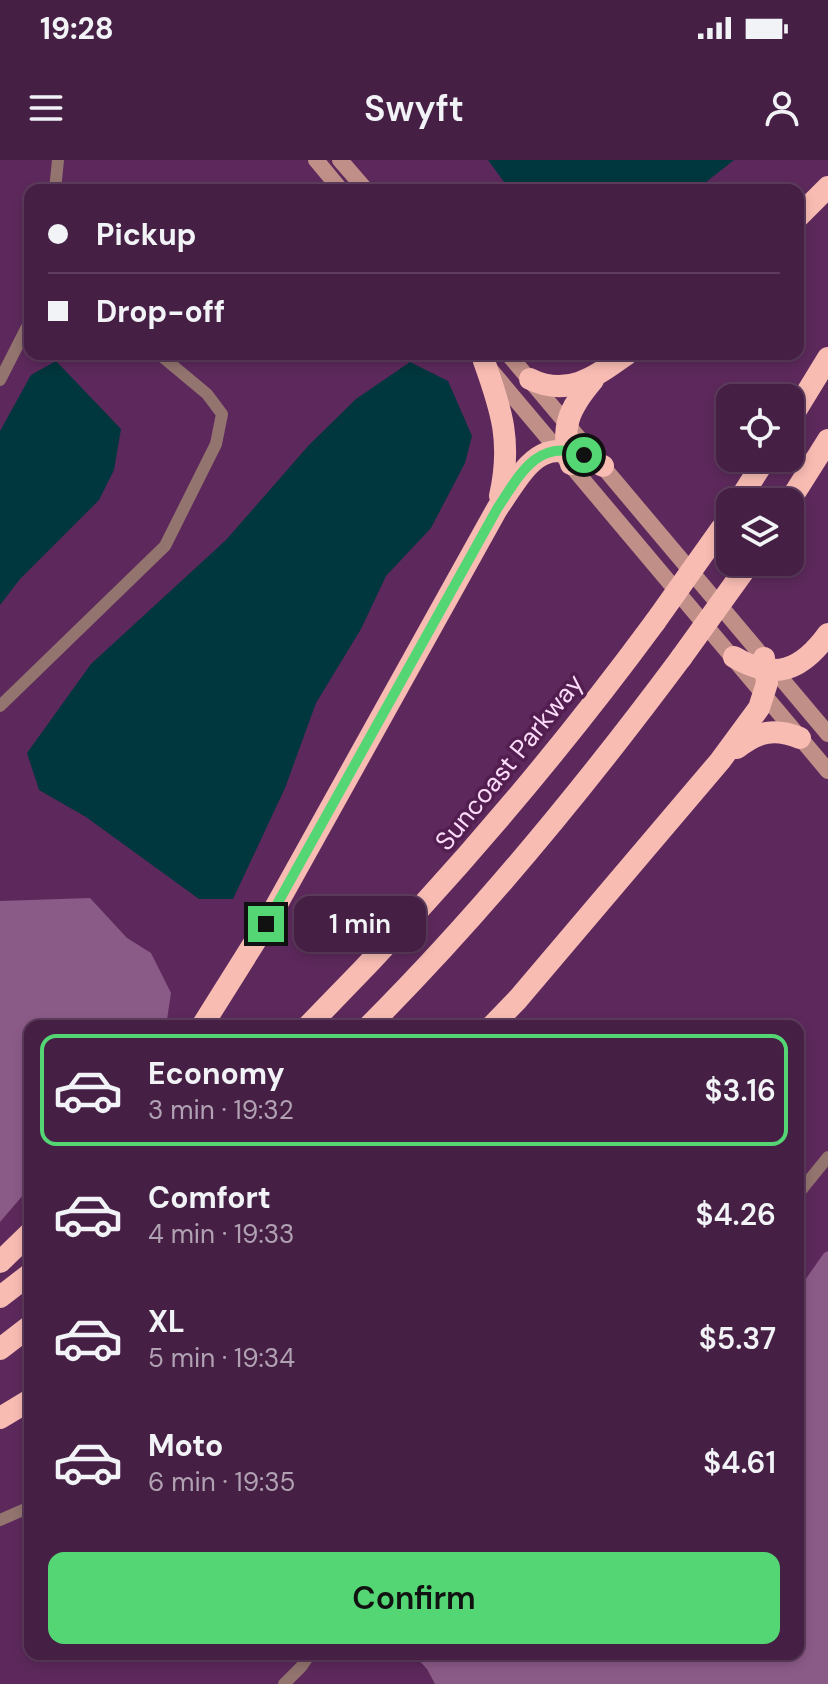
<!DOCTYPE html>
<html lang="en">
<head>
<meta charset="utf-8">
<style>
	:root { --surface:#461f45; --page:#502c50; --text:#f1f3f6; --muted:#b0a2b3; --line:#5e3d5e; --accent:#53d673 }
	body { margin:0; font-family:"DM Sans",sans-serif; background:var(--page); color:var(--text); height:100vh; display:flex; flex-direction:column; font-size:30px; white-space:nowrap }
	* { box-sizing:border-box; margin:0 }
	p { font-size:26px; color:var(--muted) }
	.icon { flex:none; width:44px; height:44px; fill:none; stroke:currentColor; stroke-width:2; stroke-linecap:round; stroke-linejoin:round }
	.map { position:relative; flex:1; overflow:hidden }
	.details { position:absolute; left:24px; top:860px; width:780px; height:640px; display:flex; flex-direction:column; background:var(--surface); border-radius:16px; box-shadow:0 4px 12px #0003,0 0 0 2px var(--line) }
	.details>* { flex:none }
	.top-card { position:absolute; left:24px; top:24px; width:780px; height:176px; border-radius:16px; box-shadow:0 4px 12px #0003,0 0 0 2px var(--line); display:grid; align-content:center; height:176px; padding:0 24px; background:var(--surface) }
	.buttons { position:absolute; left:716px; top:224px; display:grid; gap:16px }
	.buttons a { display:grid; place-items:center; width:88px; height:88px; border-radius:16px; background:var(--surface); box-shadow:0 4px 12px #0003,0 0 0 2px var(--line); font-size:40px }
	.end { position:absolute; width:36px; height:36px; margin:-18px; border:10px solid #53d673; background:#111; box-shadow:0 0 0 4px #111 }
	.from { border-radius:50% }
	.bubble { position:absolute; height:56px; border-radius:16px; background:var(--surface); box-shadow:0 4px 12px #0003,0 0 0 2px var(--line); font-size:26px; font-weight:600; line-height:56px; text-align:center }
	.top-card b { display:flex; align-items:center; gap:28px; height:76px; font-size:30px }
	.top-card b+b { border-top:2px solid var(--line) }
	.top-card i { width:20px; height:20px; background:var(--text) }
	ul { padding:14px 0 0; list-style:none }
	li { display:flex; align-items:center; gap:24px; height:112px; margin:0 16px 12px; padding:0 8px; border:4px solid transparent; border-radius:16px }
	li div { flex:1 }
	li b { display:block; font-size:30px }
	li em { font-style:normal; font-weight:600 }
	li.selected { border-color:var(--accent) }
	li>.icon { width:72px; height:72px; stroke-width:1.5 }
	.action { display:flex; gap:16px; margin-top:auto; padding:16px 24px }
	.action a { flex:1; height:92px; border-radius:16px; background:var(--accent); color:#111; font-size:32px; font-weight:600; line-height:92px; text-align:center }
	.status { display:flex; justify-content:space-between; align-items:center; height:56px; padding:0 40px; background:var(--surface); direction:ltr }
	.status svg { height:22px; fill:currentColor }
	header { display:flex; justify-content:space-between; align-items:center; height:104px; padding:0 24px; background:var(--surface); font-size:36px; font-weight:600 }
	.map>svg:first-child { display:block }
	.forest { fill:#8b5b88 }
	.water { fill:#00363d }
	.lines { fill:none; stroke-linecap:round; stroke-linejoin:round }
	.minor { stroke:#93746f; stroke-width:12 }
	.secondary { stroke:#c08f88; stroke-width:16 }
	.motorway { stroke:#f8bcb3; stroke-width:22 }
	.motorway-bridge { stroke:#f8bcb3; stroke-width:22 }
	.route { stroke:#53d673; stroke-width:10 }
	.labels { text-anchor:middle; stroke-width:7; stroke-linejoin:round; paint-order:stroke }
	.street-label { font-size:26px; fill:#fbdbf9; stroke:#521e50 }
</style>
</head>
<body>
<div class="status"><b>19:28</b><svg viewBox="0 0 49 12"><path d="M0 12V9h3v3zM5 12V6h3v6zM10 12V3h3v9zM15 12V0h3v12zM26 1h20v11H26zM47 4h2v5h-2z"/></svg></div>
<header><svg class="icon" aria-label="menu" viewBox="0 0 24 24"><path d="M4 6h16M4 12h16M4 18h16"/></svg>Swyft<svg class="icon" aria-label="person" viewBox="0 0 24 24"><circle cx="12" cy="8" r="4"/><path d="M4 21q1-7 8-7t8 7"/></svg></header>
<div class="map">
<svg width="828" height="1524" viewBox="0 0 828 1524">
	<rect width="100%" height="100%" fill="#5d295c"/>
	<g class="forest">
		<path d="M90,738L127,778L151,793L171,833L166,866H30V1027L0,1062V741Z"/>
		<path d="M828,1091V1524H435L427,1509L413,1494H798V1130L824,1093Z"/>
	</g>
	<g class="water">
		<path d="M488,0H734L696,30H510Z"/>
		<path d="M56,201L121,269L114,310L99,340L20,419L0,445V271L31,215Z"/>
		<path d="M410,202L448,221L472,276L465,303L431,368L386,416L361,469L316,543L285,628L233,739H199L86,657L39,630L27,593L91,504L226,380L309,285L356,239Z"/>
	</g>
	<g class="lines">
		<g class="minor">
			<path d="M55,30L58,0"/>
			<path d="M0,220L30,161"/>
			<path d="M0,546L165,386L216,284L222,254L207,234L159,194"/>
			<path d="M798,1034L828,997"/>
			<path d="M0,1360L30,1347"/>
			<path d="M284,1524L301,1507L310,1494"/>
		</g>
		<g class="secondary">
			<path d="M316,0L341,30"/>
			<path d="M340,0L366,30"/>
			<path d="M508,194L828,574"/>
			<path d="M489,208L828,611"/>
		</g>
		<g class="motorway">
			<path d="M798,57L828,27"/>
			<path d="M484,201C502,251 512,283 500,336"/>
			<path d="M530,219C568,238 596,216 627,194"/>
			<path d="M790,260L828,198"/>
			<path d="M571,304C559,268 570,247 593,220"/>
			<path d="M738,342L766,298"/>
			<path d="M789,342L828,280"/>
			<path d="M734,497C775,521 801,511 828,474"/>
			<path d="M737,588C758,571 775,568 800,578"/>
			<path d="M202,866L266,764L497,349C530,300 542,272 603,306"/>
			<path d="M308,866C434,739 549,606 655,462"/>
			<path d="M369,866C483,752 585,627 681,498"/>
			<path d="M492,866L518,839L720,601L759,548L767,523L764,498"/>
			<path d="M0,1102L30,1073"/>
			<path d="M0,1137L30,1114"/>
			<path d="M0,1189L30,1166"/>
			<path d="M0,1258L30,1240"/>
		</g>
		<g class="motorway-bridge">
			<path d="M655,462L721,369"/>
			<path d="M681,498L748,405"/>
		</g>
	</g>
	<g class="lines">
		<path class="route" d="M266,764L497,349C519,316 537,277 584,295"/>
	</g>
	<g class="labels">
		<g class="street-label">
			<text transform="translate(509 602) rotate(-51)" y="9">Suncoast Parkway</text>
		</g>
	</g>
</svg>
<div class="buttons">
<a><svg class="icon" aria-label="locate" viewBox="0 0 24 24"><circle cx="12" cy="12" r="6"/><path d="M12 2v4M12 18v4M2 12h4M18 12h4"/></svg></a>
<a><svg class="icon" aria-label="layers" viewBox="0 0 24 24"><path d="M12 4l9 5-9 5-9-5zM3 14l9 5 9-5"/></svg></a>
</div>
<i class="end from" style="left:584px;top:295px"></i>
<i class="end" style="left:266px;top:764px"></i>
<div class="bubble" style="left:294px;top:736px;width:132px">1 min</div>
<div class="top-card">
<b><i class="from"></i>Pickup</b>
<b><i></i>Drop-off</b>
</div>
<section class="details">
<ul>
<li class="selected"><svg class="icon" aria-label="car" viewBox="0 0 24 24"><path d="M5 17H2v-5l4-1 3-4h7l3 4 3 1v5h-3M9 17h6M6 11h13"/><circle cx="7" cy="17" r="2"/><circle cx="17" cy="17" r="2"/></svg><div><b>Economy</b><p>3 min · 19:32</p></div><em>$3.16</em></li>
<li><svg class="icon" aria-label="car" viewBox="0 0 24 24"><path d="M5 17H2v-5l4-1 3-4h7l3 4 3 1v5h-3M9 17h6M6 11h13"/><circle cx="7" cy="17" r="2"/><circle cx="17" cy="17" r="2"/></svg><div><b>Comfort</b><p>4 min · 19:33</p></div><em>$4.26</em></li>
<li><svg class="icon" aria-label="car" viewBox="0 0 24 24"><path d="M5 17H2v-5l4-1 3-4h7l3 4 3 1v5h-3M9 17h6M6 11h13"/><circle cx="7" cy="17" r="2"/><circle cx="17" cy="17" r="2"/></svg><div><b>XL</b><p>5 min · 19:34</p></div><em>$5.37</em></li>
<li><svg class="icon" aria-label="car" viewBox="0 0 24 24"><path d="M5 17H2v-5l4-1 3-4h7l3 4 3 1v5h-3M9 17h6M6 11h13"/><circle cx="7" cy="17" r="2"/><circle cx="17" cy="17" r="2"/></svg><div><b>Moto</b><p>6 min · 19:35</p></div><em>$4.61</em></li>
</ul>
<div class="action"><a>Confirm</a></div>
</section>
</div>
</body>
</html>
